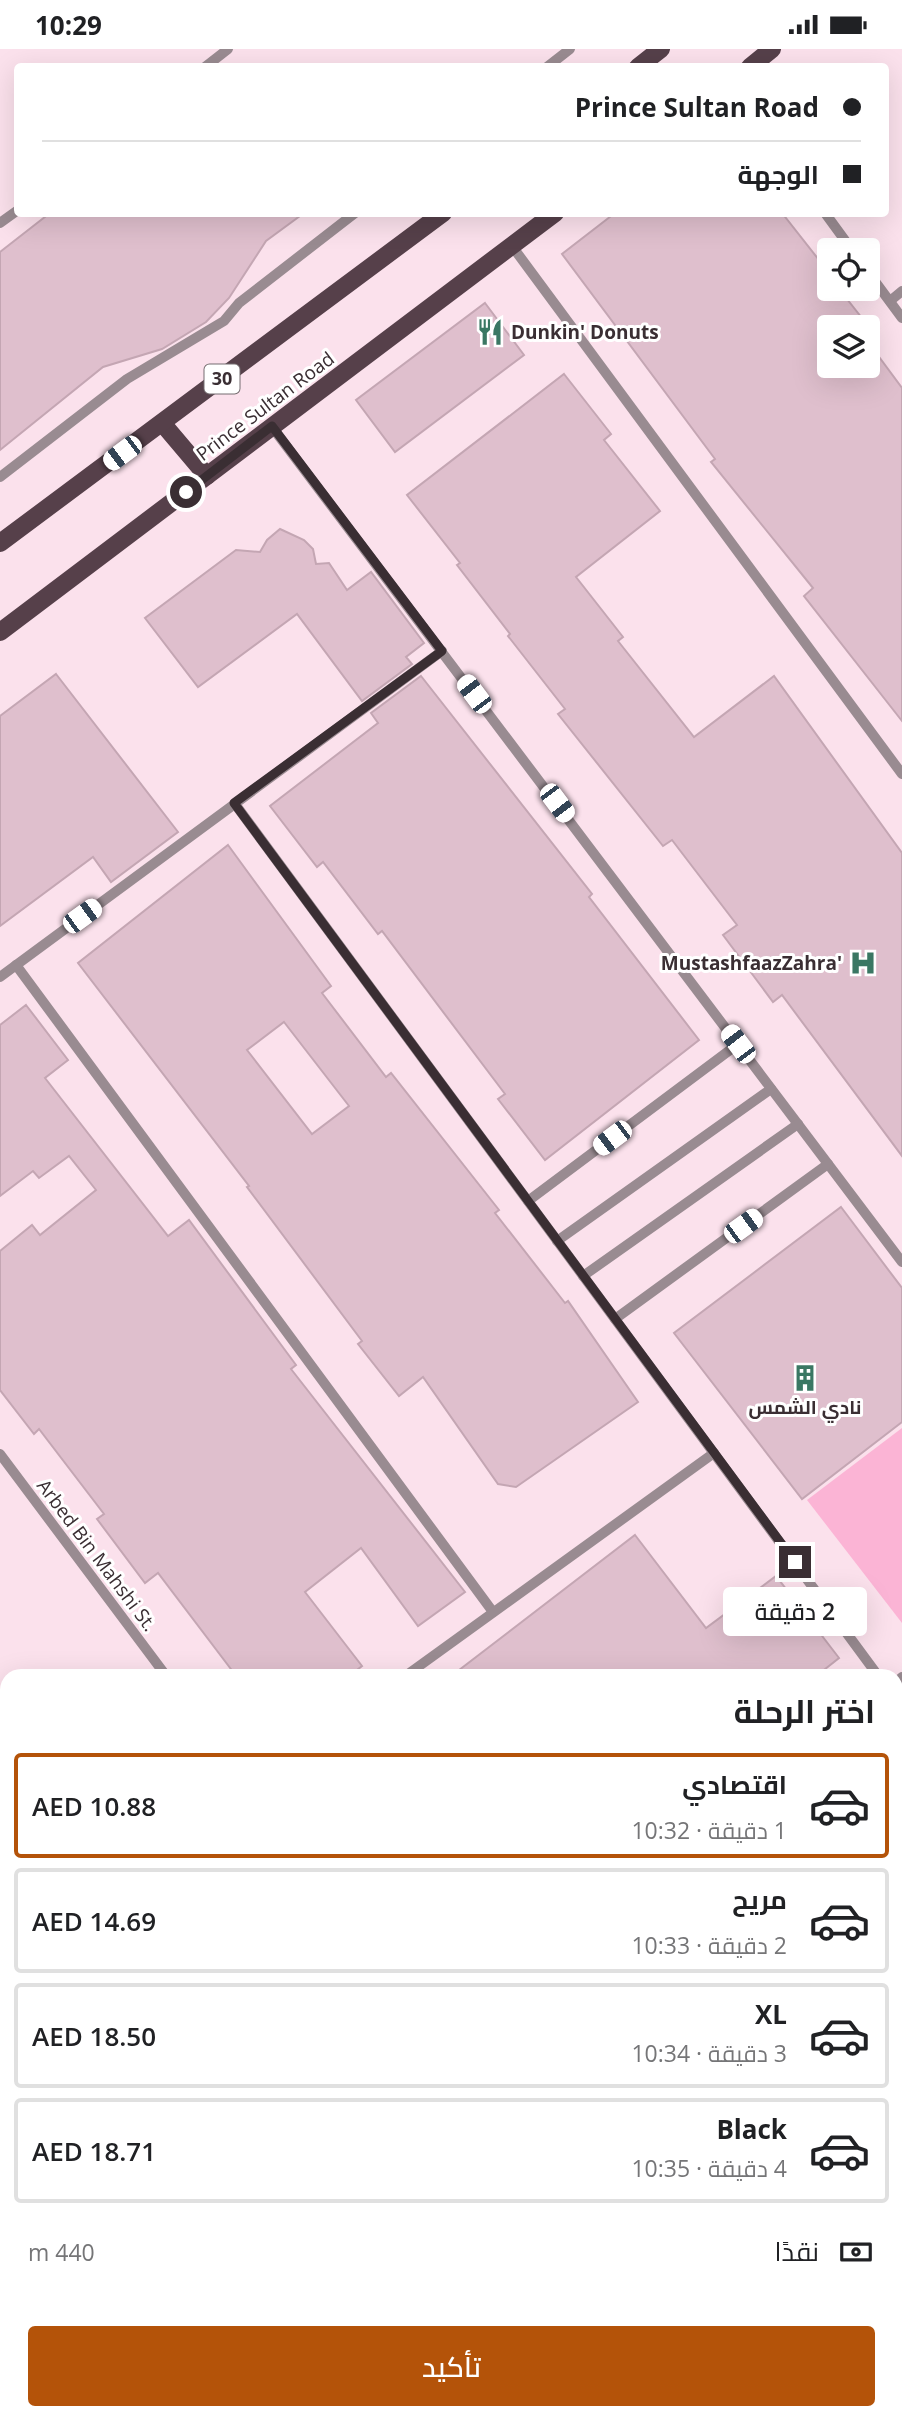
<!DOCTYPE html>
<html lang="ar">
<head>
<meta charset="utf-8">
<style>
	:root { --surface:#fff; --page:#f2f2f2; --text:#202124; --muted:#757577; --line:#e0e0e0; --accent:#b45309 }
	body { margin:0; font-family:"Open Sans",Cairo,sans-serif; background:var(--page); color:var(--text); direction:rtl; height:100vh; display:flex; flex-direction:column; font-size:26px; white-space:nowrap }
	* { box-sizing:border-box; margin:0 }
	p { font-size:23px; color:var(--muted) }
	.icon { flex:none; width:38px; height:38px; fill:none; stroke:currentColor; stroke-width:2; stroke-linecap:round; stroke-linejoin:round }
	.map { position:relative; flex:1; overflow:hidden; direction:ltr }
	.sheet { position:absolute; left:0px; top:1620px; width:903px; height:751px; display:flex; flex-direction:column; background:var(--surface); border-radius:21px 21px 0 0; box-shadow:0 7px 28px #0002; direction:rtl }
	.sheet>* { flex:none }
	.guide { position:absolute; left:14px; top:14px; width:875px; height:154px; border-radius:7px; box-shadow:0 7px 28px #0002; direction:rtl; display:grid; align-content:center; height:154px; padding:0 28px; background:var(--surface) }
	.tools { position:absolute; left:817px; top:189px; display:grid; gap:14px }
	.tools a { display:grid; place-items:center; width:63px; height:63px; border-radius:7px; background:var(--surface); box-shadow:0 7px 28px #0002; font-size:35px }
	.end { position:absolute; width:32px; height:32px; margin:-16px; border:9px solid #3a2e33; background:#fff; box-shadow:0 0 0 4px #fff }
	.from { border-radius:50% }
	.bubble { position:absolute; height:49px; border-radius:7px; background:var(--surface); box-shadow:0 7px 28px #0002; font-size:23px; font-weight:600; line-height:49px; text-align:center; direction:rtl }
	.car { position:absolute; width:21px; height:42px; margin:-21px -10px; border-radius:9px; box-shadow:0 0 5px 2px #0007; background:linear-gradient(#fff 24%,#345 0 40%,#fff 0 76%,#345 0 86%,#fff 0) }
	.guide b { display:flex; align-items:center; gap:24px; height:66px; font-size:26px }
	.guide b+b { border-top:2px solid var(--line) }
	.guide i { width:18px; height:18px; background:var(--text) }
	ul { padding:0; list-style:none }
	li { display:flex; align-items:center; gap:21px; height:105px; margin:0 14px 10px; padding:0 14px; border:4px solid var(--line); border-radius:7px }
	li div { flex:1 }
	li b { display:block; font-size:26px }
	li em { font-style:normal; font-weight:600 }
	li.current { border-color:var(--accent) }
	li>.icon { width:63px; height:63px; stroke-width:1.5 }
	h2 { padding:0 28px; font-size:32px; line-height:84px }
	.pay { display:flex; align-items:center; gap:18px; height:77px; padding:0 28px; font-size:26px }
	.pay p { margin-inline-start:auto }
	.button { display:flex; gap:14px; margin-top:auto; padding:14px 28px }
	.button a { flex:1; height:80px; border-radius:7px; background:var(--accent); color:#fff; font-size:28px; font-weight:600; line-height:80px; text-align:center }
	.status { display:flex; justify-content:space-between; align-items:center; height:49px; padding:0 35px; background:var(--surface); direction:ltr }
	.status svg { height:19px; fill:currentColor }
	.map>svg:first-child { display:block }
	.green { fill:#fbb4d5 }
	.building { fill:#dfbfcd; stroke:#c4a6b3; stroke-width:2; fill-rule:evenodd }
	.lines { fill:none; stroke-linecap:round; stroke-linejoin:round }
	.lane { stroke:#998b91; stroke-width:10 }
	.street { stroke:#998b91; stroke-width:14 }
	.secondary { stroke:#725f67; stroke-width:14 }
	.primary { stroke:#56404a; stroke-width:18 }
	.route { stroke:#3a2e33; stroke-width:9 }
	.labels { text-anchor:middle; stroke-width:6; stroke-linejoin:round; paint-order:stroke }
	.shield { fill:#fff; stroke:#756d70; stroke-width:2 }
	.shield-label { font-size:18px; font-weight:bold; fill:#3a2e33 }
	.poi-label { font-size:19px; font-weight:bold; fill:#3a2e33; stroke:#fff; text-anchor:start }
	.street-label { font-size:19px; fill:#3a2e33; stroke:#fff }
</style>
</head>
<body>
<div class="status"><b>10:29</b><svg viewBox="0 0 49 12"><path d="M0 12V9h3v3zM5 12V6h3v6zM10 12V3h3v9zM15 12V0h3v12zM26 1h20v11H26zM47 4h2v5h-2z"/></svg></div>
<div class="map">
<svg width="902" height="2371" viewBox="0 0 902 2371">
	<rect width="100%" height="100%" fill="#fbe1ec"/>
	<path class="green" d="M902,1379V1574L807,1451Z"/>
	<g class="building">
		<path d="M50,164H304L266,192L229,249L206,273L162,300L103,318L0,401V203Z"/>
		<path d="M615,164H782L830,225V240H839L869,278H830V317H868V293L902,339V672L804,547L813,539L711,413L715,410L562,205Z"/>
		<path d="M485,254L524,306L395,403L356,351Z"/>
		<path d="M564,325L611,385L604,391L660,462L576,528L623,588L618,592L694,688L774,627L902,804V1107L782,946L773,953L723,886L737,876L672,791L663,797L558,665L565,660L508,587L510,585L457,516L460,514L407,446Z"/>
		<path d="M280,480L304,491L313,500L316,515L329,514L347,541L371,523L424,594L406,608L412,615L362,652L297,565L198,638L145,569L236,501L260,503L267,491Z"/>
		<path d="M56,625L178,783L111,833L93,808L0,877V667Z"/>
		<path d="M421,627L592,845L589,848L699,991L545,1111L498,1050L505,1045L382,882L378,885L323,813L317,818L270,757L378,674L371,664Z"/>
		<path d="M228,796L331,937L322,944L386,1028L391,1024L499,1161L495,1164L565,1254L568,1252L638,1353L516,1438L498,1435L423,1328L399,1347L358,1295L362,1292L247,1138L249,1137L78,914ZM284,973L349,1057L312,1085L247,1001Z"/>
		<path d="M26,956L68,1011L45,1029L168,1187L189,1171L296,1316L291,1320L465,1543L418,1577L361,1499L305,1543L362,1617L348,1628H237L158,1524L145,1534L97,1470L104,1465L39,1380L34,1385L0,1341V1202L32,1176L40,1186L96,1141L69,1107L39,1129L33,1122L0,1147V976Z"/>
		<path d="M841,1158L902,1239V1373L802,1450L674,1284Z"/>
		<path d="M635,1486L706,1579L776,1527L839,1609L815,1628H450Z"/>
	</g>
	<g class="lines">
		<g class="lane">
			<path d="M205,18L228,0"/>
			<path d="M547,18L570,0"/>
			<path d="M825,164L852,201"/>
			<path d="M0,174L18,161"/>
			<path d="M512,197L902,725"/>
			<path d="M868,223L902,269"/>
			<path d="M890,252L902,242"/>
			<path d="M272,378L902,1213"/>
			<path d="M0,428L127,330L224,272L239,254L355,164"/>
			<path d="M235,755L879,1628"/>
			<path d="M16,916L493,1563"/>
			<path d="M0,928L442,602"/>
			<path d="M528,1152L738,995"/>
			<path d="M557,1192L771,1040"/>
			<path d="M583,1227L798,1075"/>
			<path d="M615,1270L828,1115"/>
			<path d="M0,1405L167,1628"/>
			<path d="M404,1628L714,1404"/>
			<path d="M896,1633L902,1628"/>
			<path d="M896,1650L902,1658"/>
			<path d="M896,2068L902,2076"/>
			<path d="M723,2364L728,2371"/>
		</g>
		<g class="street">
			<path d="M0,1920L7,1915"/>
			<path d="M0,1966L7,1961"/>
			<path d="M0,2278L7,2273"/>
			<path d="M328,2364L333,2371"/>
		</g>
		<g class="secondary">
			<path d="M0,1726L7,1732"/>
			<path d="M0,1815L7,1821"/>
			<path d="M599,2364L606,2371"/>
			<path d="M681,2364L687,2371"/>
		</g>
		<g class="primary">
			<path d="M638,18L661,0"/>
			<path d="M750,18L772,0"/>
			<path d="M163,375L207,427"/>
			<path d="M0,494L443,164"/>
			<path d="M0,583L555,164"/>
		</g>
	</g>
	<g class="lines">
		<path class="route" d="M186,443L272,377L442,602L234,754L795,1513"/>
	</g>
	<defs>
		<symbol id="restaurant-bare" viewBox="-9 -9 18 18"><path d="M-5-6h1v4h1v-4h1v4h1v-4h1v5L-1.5 .5V6h-2V.5L-5-1ZM5-6V6H3V1.5H1.5Q1.5-4 5-6Z" fill="#3a7763" stroke="#fff" stroke-width="2.5" paint-order="stroke"/></symbol>
		<symbol id="hospital-bare" viewBox="-9 -9 18 18"><path d="M-5-5h3v3.5h4V-5h3V5h-3V1.5h-4V5h-3Z" fill="#3a7763" stroke="#fff" stroke-width="2.5" paint-order="stroke"/></symbol>
		<symbol id="building-bare" viewBox="-9 -9 18 18"><path d="M-4-6H4V6H1V3H-1V6H-4ZM-2.5-4.3h1.7v1.8h-1.7ZM.8-4.3h1.7v1.8H.8ZM-2.5-1h1.7V.8h-1.7ZM.8-1h1.7V.8H.8Z" fill="#3a7763" stroke="#fff" stroke-width="2.5" paint-order="stroke"/></symbol>
	</defs>
	<g fill-rule="evenodd">
		<use href="#restaurant-bare" x="471" y="264" width="38" height="38"/>
		<use href="#hospital-bare" x="844" y="895" width="38" height="38"/>
		<use href="#building-bare" x="786" y="1310" width="38" height="38"/>
	</g>
	<g class="labels">
		<rect class="shield" x="204.5" y="315.5" width="35" height="29" rx="5"/>
		<g class="shield-label">
			<text x="222" y="336">30</text>
		</g>
		<g class="poi-label">
			<text x="511" y="290">Dunkin' Donuts</text>
			<text x="842" y="921" text-anchor="end">MustashfaazZahra'</text>
			<text x="805" y="1365" text-anchor="middle">نادي الشمس</text>
		</g>
		<g class="street-label">
			<text transform="translate(265 357) rotate(-37)" y="7">Prince Sultan Road</text>
			<text transform="translate(97 1506) rotate(53)" y="7">Arbed Bin Mahshi St.</text>
		</g>
	</g>
</svg>
<div class="tools">
<a><svg class="icon" aria-label="locate" viewBox="0 0 24 24"><circle cx="12" cy="12" r="6"/><path d="M12 2v4M12 18v4M2 12h4M18 12h4"/></svg></a>
<a><svg class="icon" aria-label="layers" viewBox="0 0 24 24"><path d="M12 4l9 5-9 5-9-5zM3 14l9 5 9-5"/></svg></a>
</div>
<i class="end from" style="left:186px;top:443px"></i>
<i class="end" style="left:795px;top:1513px"></i>
<div class="bubble" style="left:723px;top:1538px;width:144px">2 دقيقة</div>
<i class="car" style="left:122px;top:404px;rotate:233deg"></i>
<i class="car" style="left:474px;top:645px;rotate:323deg"></i>
<i class="car" style="left:557px;top:754px;rotate:143deg"></i>
<i class="car" style="left:82px;top:867px;rotate:54deg"></i>
<i class="car" style="left:738px;top:995px;rotate:323deg"></i>
<i class="car" style="left:612px;top:1089px;rotate:233deg"></i>
<i class="car" style="left:743px;top:1177px;rotate:54deg"></i>
<div class="guide">
<b><i class="from"></i>Prince Sultan Road</b>
<b><i></i>الوجهة</b>
</div>
<section class="sheet">
<h2>اختر الرحلة</h2>
<ul>
<li class="current"><svg class="icon" aria-label="car" viewBox="0 0 24 24"><path d="M5 17H2v-5l4-1 3-4h7l3 4 3 1v5h-3M9 17h6M6 11h13"/><circle cx="7" cy="17" r="2"/><circle cx="17" cy="17" r="2"/></svg><div><b>اقتصادي</b><p>1 دقيقة · 10:32</p></div><em>AED 10.88</em></li>
<li><svg class="icon" aria-label="car" viewBox="0 0 24 24"><path d="M5 17H2v-5l4-1 3-4h7l3 4 3 1v5h-3M9 17h6M6 11h13"/><circle cx="7" cy="17" r="2"/><circle cx="17" cy="17" r="2"/></svg><div><b>مريح</b><p>2 دقيقة · 10:33</p></div><em>AED 14.69</em></li>
<li><svg class="icon" aria-label="car" viewBox="0 0 24 24"><path d="M5 17H2v-5l4-1 3-4h7l3 4 3 1v5h-3M9 17h6M6 11h13"/><circle cx="7" cy="17" r="2"/><circle cx="17" cy="17" r="2"/></svg><div><b>XL</b><p>3 دقيقة · 10:34</p></div><em>AED 18.50</em></li>
<li><svg class="icon" aria-label="car" viewBox="0 0 24 24"><path d="M5 17H2v-5l4-1 3-4h7l3 4 3 1v5h-3M9 17h6M6 11h13"/><circle cx="7" cy="17" r="2"/><circle cx="17" cy="17" r="2"/></svg><div><b>Black</b><p>4 دقيقة · 10:35</p></div><em>AED 18.71</em></li>
</ul>
<div class="pay"><svg class="icon" aria-label="cash" viewBox="0 0 24 24"><path d="M3 7h18v10H3z"/><circle cx="12" cy="12" r="2"/></svg>نقدًا<p>440 m</p></div>
<div class="button"><a>تأكيد</a></div>
</section>
</div>
</body>
</html>
